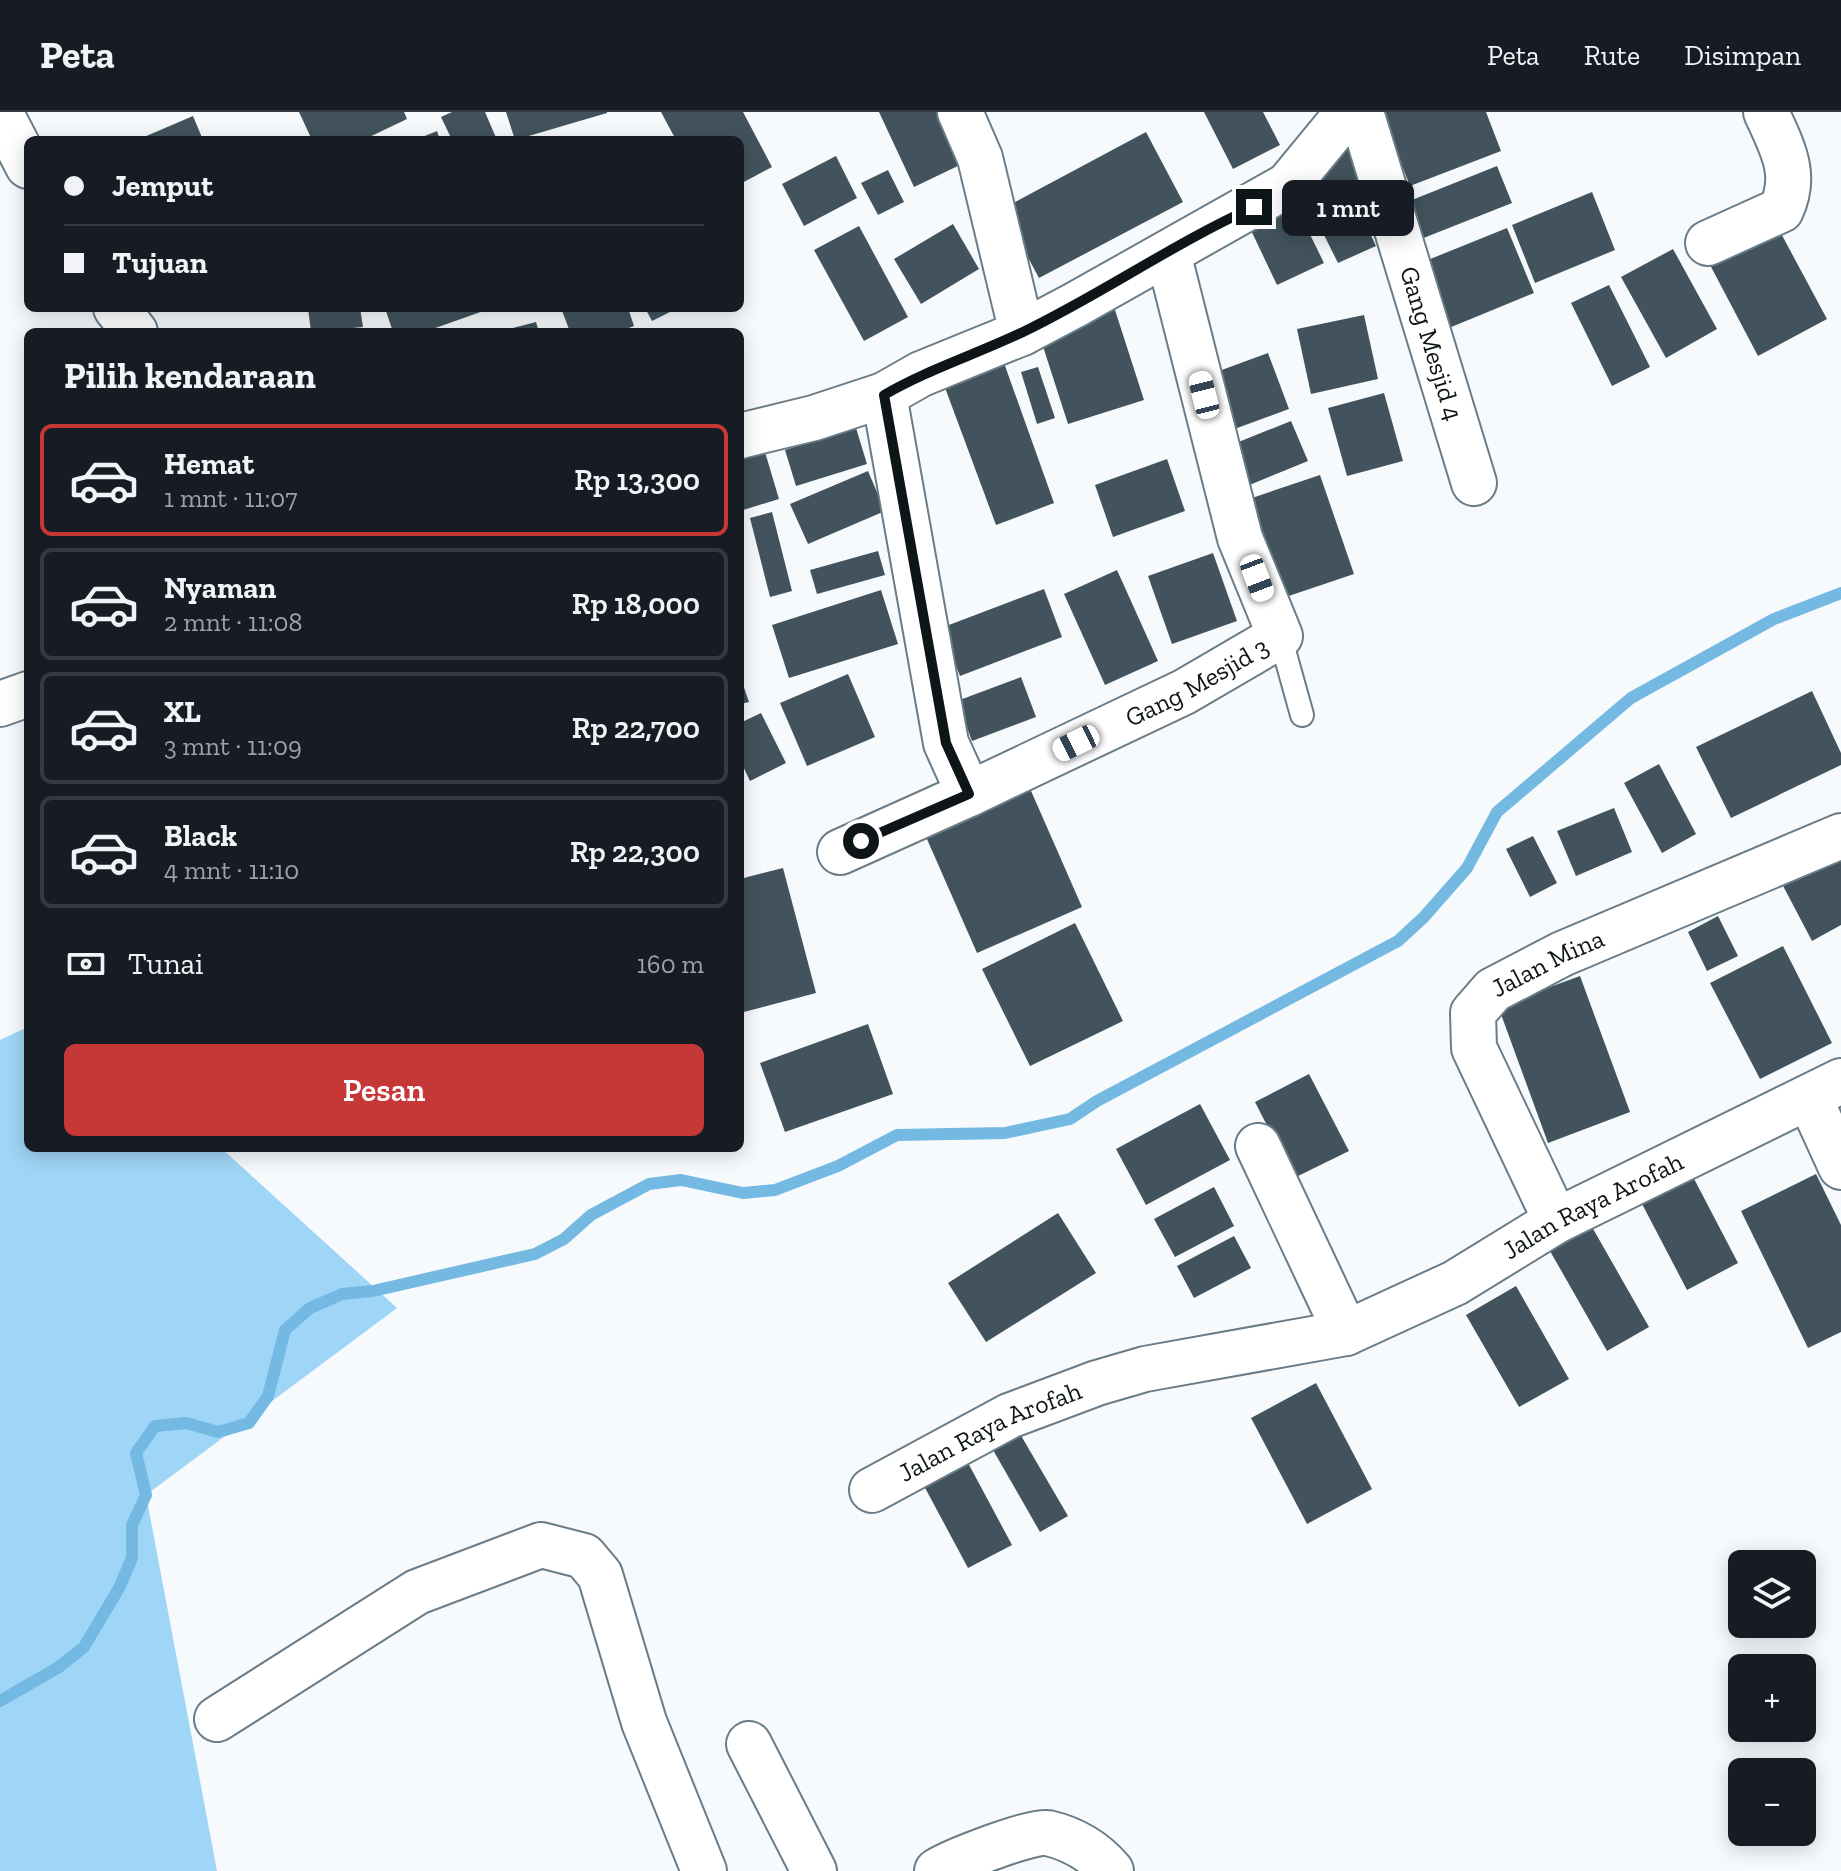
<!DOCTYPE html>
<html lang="id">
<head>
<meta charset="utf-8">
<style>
	:root { --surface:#171b24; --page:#242831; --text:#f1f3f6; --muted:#9ea1a6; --line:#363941; --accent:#c63738 }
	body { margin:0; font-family:"Zilla Slab",serif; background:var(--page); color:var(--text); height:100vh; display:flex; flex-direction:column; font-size:30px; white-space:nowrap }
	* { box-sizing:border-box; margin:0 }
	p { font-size:26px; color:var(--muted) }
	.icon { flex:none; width:44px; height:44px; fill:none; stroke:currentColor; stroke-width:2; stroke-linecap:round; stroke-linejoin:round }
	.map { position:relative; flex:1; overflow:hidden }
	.panel { position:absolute; left:24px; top:216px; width:720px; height:824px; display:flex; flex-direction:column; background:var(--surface); border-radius:12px; box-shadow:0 4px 20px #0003 }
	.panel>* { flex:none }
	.guide { position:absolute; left:24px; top:24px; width:720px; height:176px; border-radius:12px; box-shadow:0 4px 20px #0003; display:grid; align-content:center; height:176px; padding:0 40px; background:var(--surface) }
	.buttons { position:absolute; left:1728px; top:1438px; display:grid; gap:16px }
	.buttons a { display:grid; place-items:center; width:88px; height:88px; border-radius:12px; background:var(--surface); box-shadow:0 4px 20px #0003; font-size:40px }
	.end { position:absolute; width:36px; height:36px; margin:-18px; border:10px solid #0e1519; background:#fff; box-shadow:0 0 0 4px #fff }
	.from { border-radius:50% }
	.bubble { position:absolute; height:56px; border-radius:12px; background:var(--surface); box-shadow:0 4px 20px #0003; font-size:26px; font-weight:600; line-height:56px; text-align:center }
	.car { position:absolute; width:24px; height:48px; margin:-24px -12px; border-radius:10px; box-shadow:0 0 6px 2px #0007; background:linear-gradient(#fff 24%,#345 0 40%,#fff 0 76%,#345 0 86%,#fff 0) }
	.guide b { display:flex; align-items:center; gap:28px; height:76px; font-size:30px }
	.guide b+b { border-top:2px solid var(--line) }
	.guide i { width:20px; height:20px; background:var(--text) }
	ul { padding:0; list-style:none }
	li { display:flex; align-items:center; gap:24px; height:112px; margin:0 16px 12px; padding:0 24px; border:4px solid var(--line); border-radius:12px }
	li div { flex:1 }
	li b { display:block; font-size:30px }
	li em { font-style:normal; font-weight:600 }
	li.active { border-color:var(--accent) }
	li>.icon { width:72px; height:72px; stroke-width:1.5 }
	h2 { padding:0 40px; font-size:36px; line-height:96px }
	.pay { display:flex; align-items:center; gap:20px; height:88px; padding:0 40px; font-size:30px }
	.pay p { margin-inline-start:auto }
	.cta { display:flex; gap:16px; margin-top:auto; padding:16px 40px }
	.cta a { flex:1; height:92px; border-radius:12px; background:var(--accent); color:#fff; font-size:32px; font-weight:600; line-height:92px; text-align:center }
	header { display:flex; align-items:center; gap:48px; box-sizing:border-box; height:112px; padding:0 40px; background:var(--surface); border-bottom:2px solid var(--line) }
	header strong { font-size:38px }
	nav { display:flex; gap:44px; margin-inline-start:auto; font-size:28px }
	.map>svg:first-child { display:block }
	.green { fill:#9fd5f6 }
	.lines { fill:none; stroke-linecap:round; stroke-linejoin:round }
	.stream { stroke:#73b9e1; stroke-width:12 }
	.building { fill:#42535d }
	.service-casing { stroke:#697c87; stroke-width:26 }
	.minor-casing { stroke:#697c87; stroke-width:48 }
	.service { stroke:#fff; stroke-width:22 }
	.minor { stroke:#fff; stroke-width:44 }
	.route { stroke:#0e1519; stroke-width:10 }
	.labels { text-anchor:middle; stroke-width:8; stroke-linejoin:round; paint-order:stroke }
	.street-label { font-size:26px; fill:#0e1519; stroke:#f6fafd }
</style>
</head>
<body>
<header>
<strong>Peta</strong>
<nav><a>Peta</a><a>Rute</a><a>Disimpan</a></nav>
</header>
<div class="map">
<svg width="1841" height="1759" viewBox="0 0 1841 1759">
	<rect width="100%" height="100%" fill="#f6fafd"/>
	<path class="green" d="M28,915V1036H221L397,1196L146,1383L217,1759H0V928Z"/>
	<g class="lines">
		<path class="stream" d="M0,1589L59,1555L84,1535L119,1476L132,1446V1413L146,1383L136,1341L155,1314L186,1311L218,1320L249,1311L268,1284L285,1218L310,1196L342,1182L373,1179L535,1142L564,1127L591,1103L649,1072L681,1068L743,1081L775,1078L838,1054L897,1023L1005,1021L1070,1007L1097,989L1398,829L1424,805L1467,756L1497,700L1631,586L1774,507L1841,481"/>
	</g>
	<g class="building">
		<path d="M299,0H404L407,7L363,28H312Z"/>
		<path d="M452,0H485L497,28H452L441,5Z"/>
		<path d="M506,0H607V1L515,28Z"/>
		<path d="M661,0H743L772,55L740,72V28H676Z"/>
		<path d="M879,0H938L962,52L914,75Z"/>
		<path d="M1204,0H1263L1280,33L1233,57Z"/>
		<path d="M1381,0H1486L1501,39L1410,74Z"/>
		<path d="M193,4L203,28H146L144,25Z"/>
		<path d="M437,19L440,28H415Z"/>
		<path d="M1146,20L1183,90L1039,166L1002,97Z"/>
		<path d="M1354,33L1376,76L1335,97L1314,54Z"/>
		<path d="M836,44L857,86L804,114L782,72Z"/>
		<path d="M1497,54L1512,91L1421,127L1407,90Z"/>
		<path d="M888,58L904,90L878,103L861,71Z"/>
		<path d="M1592,80L1615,138L1535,171L1512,113Z"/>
		<path d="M1294,90L1324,151L1277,173L1248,112Z"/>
		<path d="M1358,96L1376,134L1338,151L1320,115Z"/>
		<path d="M953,112L979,157L921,192L894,147Z"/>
		<path d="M859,114L908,205L864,229L814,138Z"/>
		<path d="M1777,114L1827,207L1758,244L1709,151Z"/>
		<path d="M1507,116L1534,181L1444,218L1418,152Z"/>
		<path d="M1673,137L1717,217L1666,246L1621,165Z"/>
		<path d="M1609,173L1650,255L1612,274L1571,191Z"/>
		<path d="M308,196H360L363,215L311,220Z"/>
		<path d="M385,196H492L424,220H393Z"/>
		<path d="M561,196H628L634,214L618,220H570Z"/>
		<path d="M645,196H678L652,209Z"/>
		<path d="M1115,198L1144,288L1068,312L1039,222Z"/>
		<path d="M1364,203L1378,267L1311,282L1297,217Z"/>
		<path d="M536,210L539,220H501V219Z"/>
		<path d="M1268,241L1289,297L1229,319L1208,263Z"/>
		<path d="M1004,251L1054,391L996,413L944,273Z"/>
		<path d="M1038,255L1055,306L1037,312L1021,260Z"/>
		<path d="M1384,281L1403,349L1347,364L1328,296Z"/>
		<path d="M1291,309L1308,349L1247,374L1231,333Z"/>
		<path d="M856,316L867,352L796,374L785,338Z"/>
		<path d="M762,330L779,387L740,399V337Z"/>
		<path d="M1167,347L1185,399L1113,425L1095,373Z"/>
		<path d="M868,359L885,399L808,432L790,392Z"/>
		<path d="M1320,363L1354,462L1271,490L1237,391Z"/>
		<path d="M772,400L792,479L770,485L750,406Z"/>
		<path d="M878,439L885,463L817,482L810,458Z"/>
		<path d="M1213,441L1237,509L1172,532L1148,464Z"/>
		<path d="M1117,458L1158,549L1105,573L1064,482Z"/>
		<path d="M1044,477L1062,525L960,564L941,516Z"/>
		<path d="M881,478L898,532L789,566L772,513Z"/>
		<path d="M848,562L875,625L807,654L780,591Z"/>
		<path d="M740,564L749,590L740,592Z"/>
		<path d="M1021,565L1036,605L972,629L957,589Z"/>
		<path d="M1812,579L1841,641V653L1731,706L1696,635Z"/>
		<path d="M761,601L786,651L750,669L740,648V611Z"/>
		<path d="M1659,652L1696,722L1662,741L1624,671Z"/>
		<path d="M1028,672L1082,795L977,841L923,718Z"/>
		<path d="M1614,696L1632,740L1576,764L1557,719Z"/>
		<path d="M1533,724L1557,771L1530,785L1506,737Z"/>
		<path d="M1841,747V813L1812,829L1781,770Z"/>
		<path d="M783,756L816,881L740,901V767Z"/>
		<path d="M1718,804L1738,844L1707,859L1688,820Z"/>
		<path d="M1075,811L1123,909L1030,954L982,857Z"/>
		<path d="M1783,834L1832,931L1760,967L1710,871Z"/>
		<path d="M1580,864L1630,1000L1548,1031L1498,894Z"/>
		<path d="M868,912L893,982L785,1020L760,951Z"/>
		<path d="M1309,962L1349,1039L1294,1066L1255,990Z"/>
		<path d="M1200,992L1230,1048L1146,1093L1116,1037Z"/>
		<path d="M1691,1061L1738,1151L1687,1178L1640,1088Z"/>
		<path d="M1816,1062L1841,1113V1220L1808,1236L1741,1099Z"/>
		<path d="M1214,1075L1234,1114L1175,1145L1154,1107Z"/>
		<path d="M1058,1101L1096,1161L986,1230L948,1171Z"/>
		<path d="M1592,1115L1649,1215L1607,1239L1550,1139Z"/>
		<path d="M1234,1124L1251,1156L1194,1186L1177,1154Z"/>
		<path d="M1516,1174L1569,1267L1519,1295L1466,1203Z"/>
		<path d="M1316,1271L1372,1377L1307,1412L1251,1306Z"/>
		<path d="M1016,1315L1068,1404L1040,1420L989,1331Z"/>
		<path d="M967,1349L1012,1433L968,1456L923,1372Z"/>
	</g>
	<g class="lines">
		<defs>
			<path id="service" d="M1280,524L1302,603"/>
			<g id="minor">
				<path d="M0,0L28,54"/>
				<path d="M960,0L980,46L1022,221"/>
				<path id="s1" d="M1361,0L1474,371"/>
				<path d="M1708,131L1781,98C1798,62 1782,35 1766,0"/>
				<path d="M116,196L135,220"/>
				<path d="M740,324L814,306L884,283L921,262L1022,221L1075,193L1288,73L1348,0"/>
				<path d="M0,592L28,582"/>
				<path id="s2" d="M969,682L1184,580L1280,524L1240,426L1168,141"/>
				<path d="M840,740L969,682L946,631L884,283"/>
				<path d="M1809,985L1841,1055"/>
				<path d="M1258,1034L1346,1221"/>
				<path id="s3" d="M1556,1109L1474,936L1473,901L1493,878L1562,842L1841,724"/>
				<path id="s4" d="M872,1378L1009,1304L1097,1271L1145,1257L1346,1221L1455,1171L1556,1109L1841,969"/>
				<path d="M217,1607L417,1480L541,1433L584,1444L600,1463L644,1610L704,1759"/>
				<path d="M749,1632L814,1759"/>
				<path d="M937,1759C953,1749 1032,1718 1048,1721C1073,1727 1095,1740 1111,1759"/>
			</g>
		</defs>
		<use href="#service" class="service-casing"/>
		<use href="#minor" class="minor-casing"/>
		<use href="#service" class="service"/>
		<use href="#minor" class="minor"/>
	</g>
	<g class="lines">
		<path class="route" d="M861,729L969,682L946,631L884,283C929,257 977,242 1023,220C1102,182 1174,131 1254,95"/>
	</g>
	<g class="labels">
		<g class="street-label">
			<text dy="9" stroke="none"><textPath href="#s1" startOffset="242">Gang Mesjid 4</textPath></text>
			<text dy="9" stroke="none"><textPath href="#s2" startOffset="254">Gang Mesjid 3</textPath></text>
			<text dy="9" stroke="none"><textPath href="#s3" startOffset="318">Jalan Mina</textPath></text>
			<text dy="9" stroke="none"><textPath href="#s4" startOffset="782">Jalan Raya Arofah</textPath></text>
			<text dy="9" stroke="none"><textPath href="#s4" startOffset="132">Jalan Raya Arofah</textPath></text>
		</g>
	</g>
</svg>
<div class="buttons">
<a><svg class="icon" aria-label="layers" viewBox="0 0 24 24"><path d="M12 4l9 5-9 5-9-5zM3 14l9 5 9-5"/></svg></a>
<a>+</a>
<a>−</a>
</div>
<i class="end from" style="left:861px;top:729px"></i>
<i class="end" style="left:1254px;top:95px"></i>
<div class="bubble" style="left:1282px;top:68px;width:132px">1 mnt</div>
<i class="car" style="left:1204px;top:283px;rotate:346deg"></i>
<i class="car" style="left:1257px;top:466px;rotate:159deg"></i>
<i class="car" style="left:1076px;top:631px;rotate:244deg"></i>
<div class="guide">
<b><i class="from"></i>Jemput</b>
<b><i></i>Tujuan</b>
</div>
<section class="panel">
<h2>Pilih kendaraan</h2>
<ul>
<li class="active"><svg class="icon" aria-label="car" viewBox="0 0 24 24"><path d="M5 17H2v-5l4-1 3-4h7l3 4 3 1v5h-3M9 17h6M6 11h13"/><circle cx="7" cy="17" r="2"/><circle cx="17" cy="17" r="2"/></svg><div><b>Hemat</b><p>1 mnt · 11:07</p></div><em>Rp 13,300</em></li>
<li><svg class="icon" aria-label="car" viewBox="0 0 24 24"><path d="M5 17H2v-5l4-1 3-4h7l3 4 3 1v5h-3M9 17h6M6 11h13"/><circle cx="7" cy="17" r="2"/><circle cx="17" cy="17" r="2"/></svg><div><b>Nyaman</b><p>2 mnt · 11:08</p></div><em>Rp 18,000</em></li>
<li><svg class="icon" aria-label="car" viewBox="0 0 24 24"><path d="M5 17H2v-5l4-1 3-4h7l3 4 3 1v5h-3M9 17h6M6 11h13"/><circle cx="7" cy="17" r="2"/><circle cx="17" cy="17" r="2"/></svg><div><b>XL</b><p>3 mnt · 11:09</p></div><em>Rp 22,700</em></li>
<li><svg class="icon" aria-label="car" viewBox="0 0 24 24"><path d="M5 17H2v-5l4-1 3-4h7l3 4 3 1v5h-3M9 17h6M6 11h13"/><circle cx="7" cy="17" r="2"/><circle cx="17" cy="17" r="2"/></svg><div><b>Black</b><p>4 mnt · 11:10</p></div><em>Rp 22,300</em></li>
</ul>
<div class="pay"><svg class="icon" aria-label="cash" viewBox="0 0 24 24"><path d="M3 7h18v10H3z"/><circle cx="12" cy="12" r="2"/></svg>Tunai<p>160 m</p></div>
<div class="cta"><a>Pesan</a></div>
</section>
</div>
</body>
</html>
